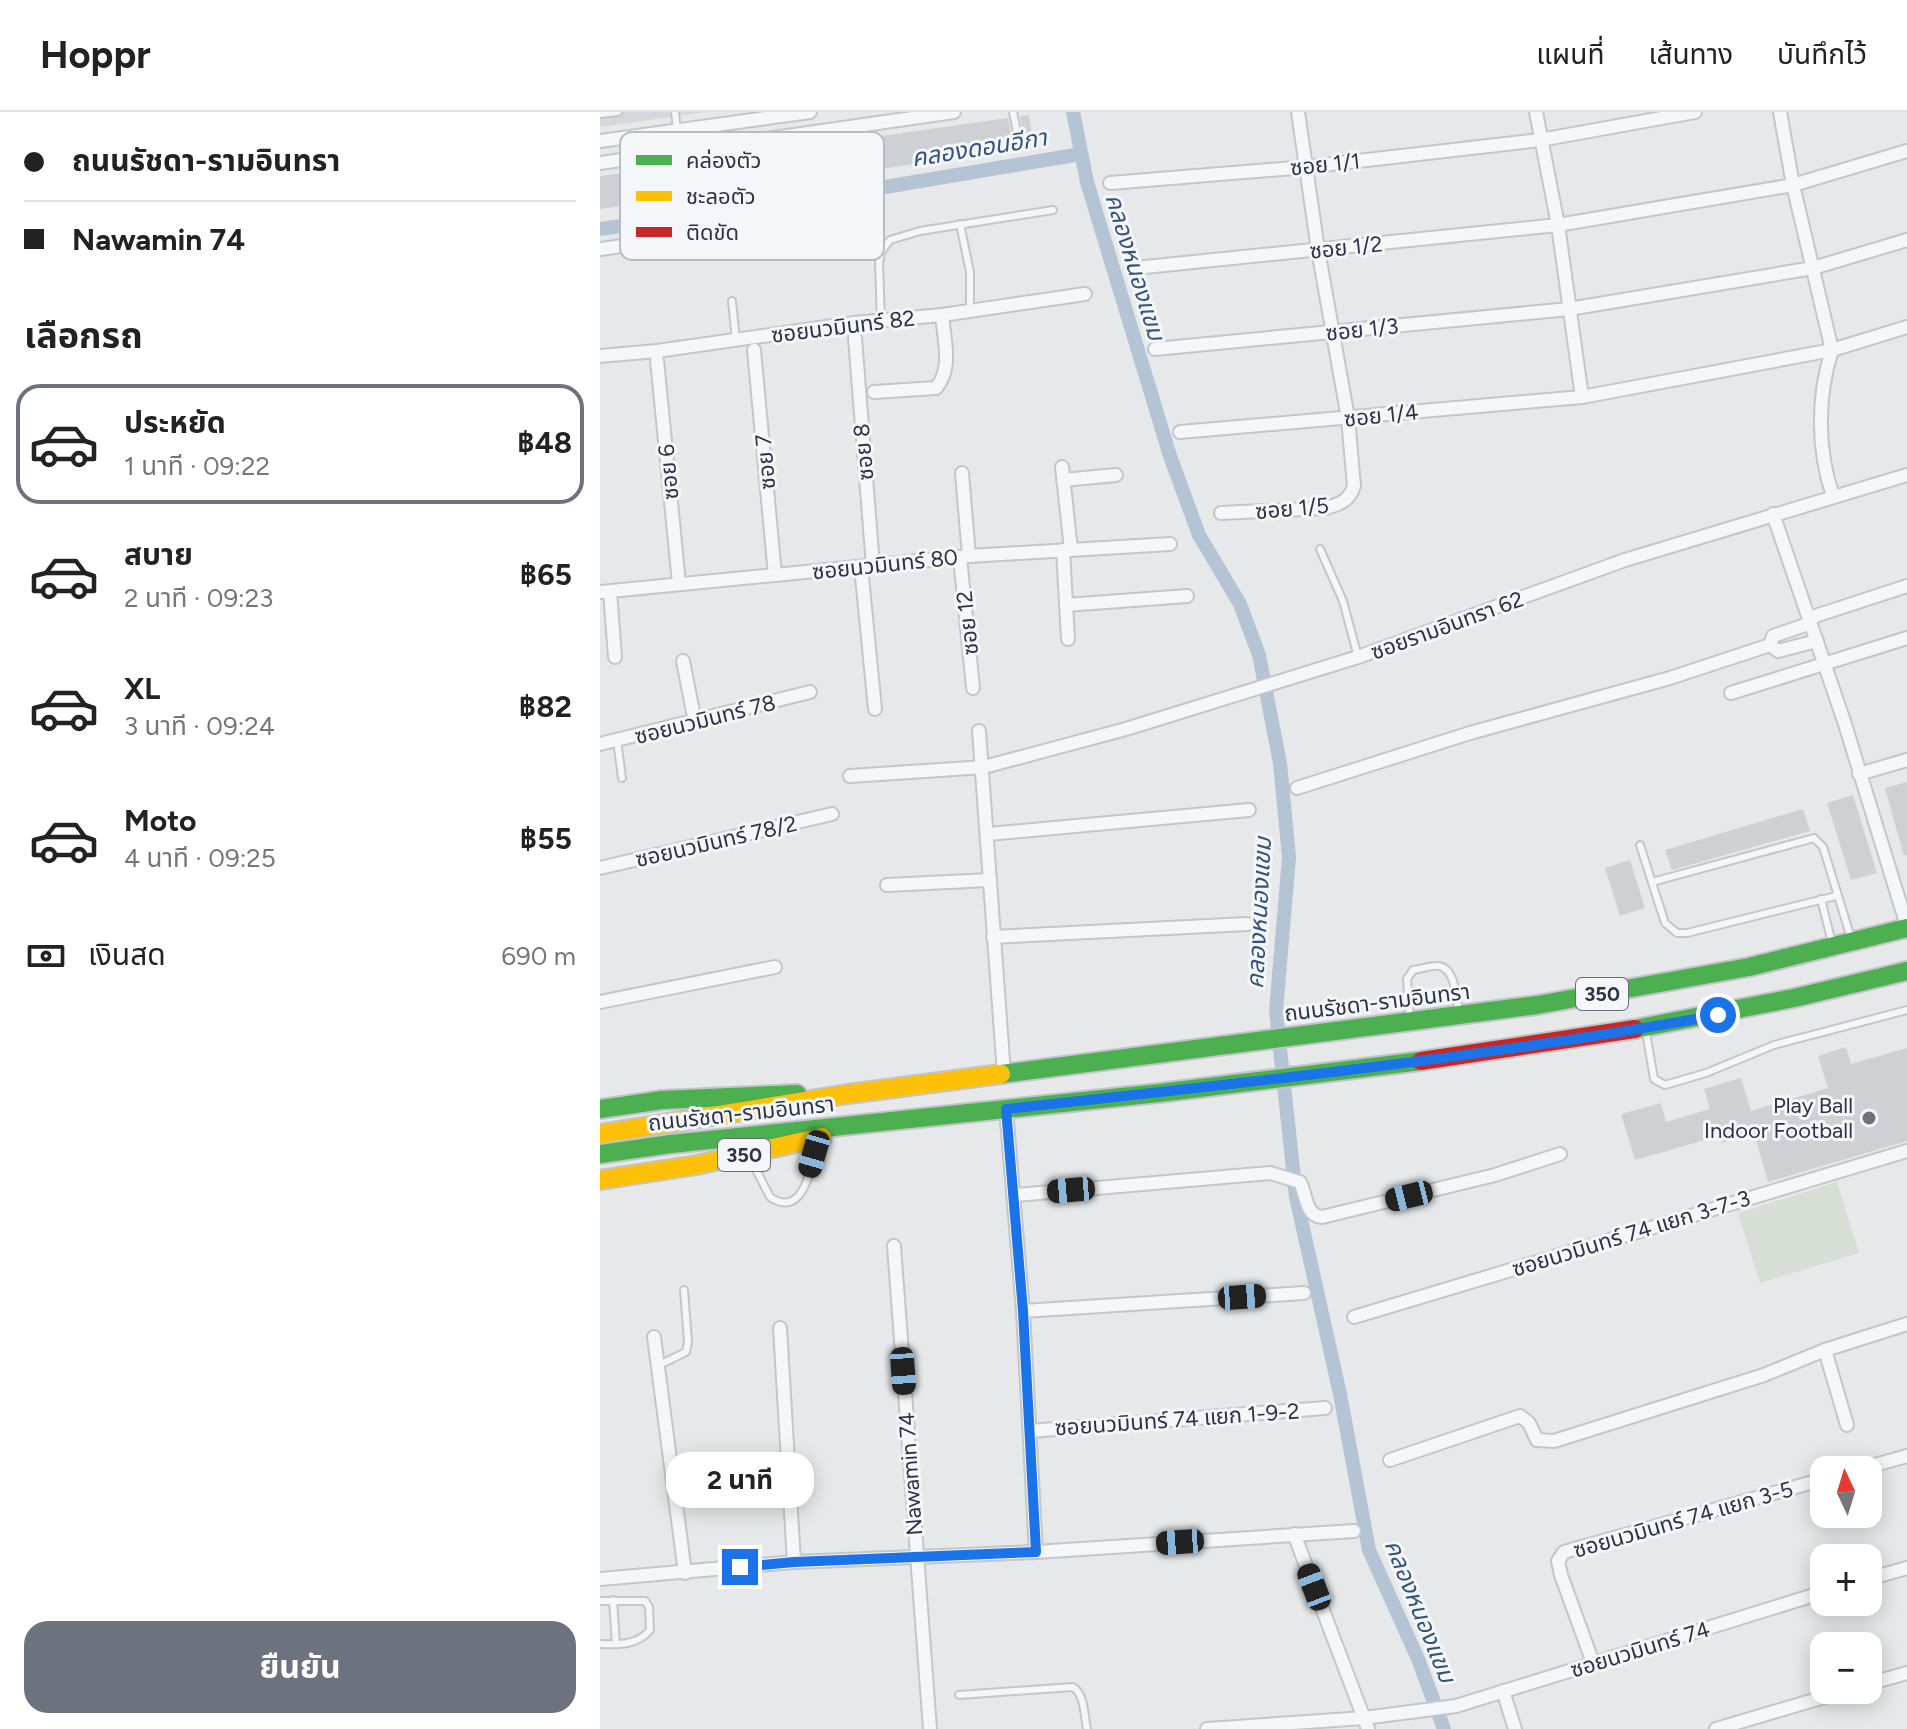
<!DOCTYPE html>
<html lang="th">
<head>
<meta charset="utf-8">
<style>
	:root { --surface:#fff; --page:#f6f6f6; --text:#222; --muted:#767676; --line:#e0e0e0; --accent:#6c737f }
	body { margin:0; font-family:Figtree,"Noto Sans Thai",sans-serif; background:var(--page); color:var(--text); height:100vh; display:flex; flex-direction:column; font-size:30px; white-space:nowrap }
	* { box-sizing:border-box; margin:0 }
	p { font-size:26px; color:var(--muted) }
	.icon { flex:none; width:44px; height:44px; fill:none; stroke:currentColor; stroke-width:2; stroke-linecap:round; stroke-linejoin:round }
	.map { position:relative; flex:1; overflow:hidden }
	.side { display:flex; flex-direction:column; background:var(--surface); width:600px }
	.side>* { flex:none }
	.guide { display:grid; align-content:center; height:176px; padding:0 24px; background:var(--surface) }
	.needle { width:52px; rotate:356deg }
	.controls { position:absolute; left:1210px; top:1344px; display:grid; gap:16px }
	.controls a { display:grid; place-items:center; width:72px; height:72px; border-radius:16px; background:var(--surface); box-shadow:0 4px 20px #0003; font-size:40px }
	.end { position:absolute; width:36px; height:36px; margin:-18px; border:10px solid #1a73e8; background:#fff; box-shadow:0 0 0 4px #fff }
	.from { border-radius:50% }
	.bubble { position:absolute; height:56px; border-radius:24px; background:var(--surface); box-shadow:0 4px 20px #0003; font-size:26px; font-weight:700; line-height:56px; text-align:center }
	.car { position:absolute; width:24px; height:48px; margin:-24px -12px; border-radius:10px; box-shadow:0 0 6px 2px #0007; background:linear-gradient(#222 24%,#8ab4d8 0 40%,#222 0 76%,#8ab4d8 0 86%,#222 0) }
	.guide b { display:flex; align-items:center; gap:28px; height:76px; font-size:30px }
	.guide b+b { border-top:2px solid var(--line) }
	.guide i { width:20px; height:20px; background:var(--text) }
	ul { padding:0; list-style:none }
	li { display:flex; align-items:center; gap:24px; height:120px; margin:0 16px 12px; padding:0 8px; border:4px solid transparent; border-radius:24px }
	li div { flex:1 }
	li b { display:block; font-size:30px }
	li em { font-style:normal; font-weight:700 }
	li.current { border-color:var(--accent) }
	li>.icon { width:72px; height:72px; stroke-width:1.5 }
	h2 { padding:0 24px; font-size:36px; line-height:96px }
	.pay { display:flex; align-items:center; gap:20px; height:88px; padding:0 24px; font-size:30px }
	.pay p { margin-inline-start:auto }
	.action { display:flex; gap:16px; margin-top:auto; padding:16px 24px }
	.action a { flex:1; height:92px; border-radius:24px; background:var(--accent); color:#fff; font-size:32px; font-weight:700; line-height:92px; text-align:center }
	header { display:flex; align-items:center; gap:48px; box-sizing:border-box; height:112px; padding:0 40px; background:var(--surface); border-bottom:2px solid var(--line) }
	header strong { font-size:38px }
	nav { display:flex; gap:44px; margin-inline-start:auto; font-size:28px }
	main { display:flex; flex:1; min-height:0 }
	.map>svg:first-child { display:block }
	.built { fill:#d4d7dd }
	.green { fill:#d6ded6 }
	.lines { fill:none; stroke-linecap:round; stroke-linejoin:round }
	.canal { stroke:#b4c4d5; stroke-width:14 }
	.building { fill:#ced0d3 }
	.lane-casing { stroke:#c4c6c8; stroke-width:10 }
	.street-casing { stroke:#c4c6c8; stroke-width:16 }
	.fast-casing { stroke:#c2c5c8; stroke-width:22 }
	.slow-casing { stroke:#c2c5c8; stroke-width:22 }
	.jam-casing { stroke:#c2c5c8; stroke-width:22 }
	.lane { stroke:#f5f6f7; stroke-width:6 }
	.street { stroke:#f5f6f7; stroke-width:12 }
	.fast { stroke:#4caf50; stroke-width:18 }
	.slow { stroke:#ffc107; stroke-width:18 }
	.jam { stroke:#c62828; stroke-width:18 }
	.route { stroke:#1a73e8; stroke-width:10 }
	.poi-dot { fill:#6c737f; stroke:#f4f6f9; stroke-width:3 }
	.labels { text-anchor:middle; stroke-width:6; stroke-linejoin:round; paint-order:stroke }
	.shield { fill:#f4f6f9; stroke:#676e7b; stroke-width:2 }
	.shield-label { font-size:20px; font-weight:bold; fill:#2b3445 }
	.street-label { font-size:22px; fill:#2b3445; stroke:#f4f6f9 }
	.poi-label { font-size:22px; fill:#2b3445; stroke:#f4f6f9; text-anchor:end }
	.water-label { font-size:24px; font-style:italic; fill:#34527a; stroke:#f4f6f9 }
	.key { fill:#f4f6f9; stroke:#b8bcc3; stroke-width:2 }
	.key-label { font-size:22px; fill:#2b3445 }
</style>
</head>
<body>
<header>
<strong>Hoppr</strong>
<nav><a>แผนที่</a><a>เส้นทาง</a><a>บันทึกไว้</a></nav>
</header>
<main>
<section class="side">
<div class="guide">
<b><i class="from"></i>ถนนรัชดา-รามอินทรา</b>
<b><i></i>Nawamin 74</b>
</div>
<h2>เลือกรถ</h2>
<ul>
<li class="current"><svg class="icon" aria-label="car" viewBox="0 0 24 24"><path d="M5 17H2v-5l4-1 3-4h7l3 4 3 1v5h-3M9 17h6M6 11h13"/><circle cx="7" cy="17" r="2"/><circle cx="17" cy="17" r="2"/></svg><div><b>ประหยัด</b><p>1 นาที · 09:22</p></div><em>฿48</em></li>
<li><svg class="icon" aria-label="car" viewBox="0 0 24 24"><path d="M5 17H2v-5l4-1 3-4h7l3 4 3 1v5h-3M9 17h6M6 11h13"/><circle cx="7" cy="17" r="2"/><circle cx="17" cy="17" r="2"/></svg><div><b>สบาย</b><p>2 นาที · 09:23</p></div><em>฿65</em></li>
<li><svg class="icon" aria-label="car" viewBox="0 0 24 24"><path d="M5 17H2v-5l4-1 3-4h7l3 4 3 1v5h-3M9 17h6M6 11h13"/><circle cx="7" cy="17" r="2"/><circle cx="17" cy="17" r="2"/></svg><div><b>XL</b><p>3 นาที · 09:24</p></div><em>฿82</em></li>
<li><svg class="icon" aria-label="car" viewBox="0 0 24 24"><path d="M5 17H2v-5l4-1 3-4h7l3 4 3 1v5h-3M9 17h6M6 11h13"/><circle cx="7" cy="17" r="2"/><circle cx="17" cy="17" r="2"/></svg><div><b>Moto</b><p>4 นาที · 09:25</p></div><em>฿55</em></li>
</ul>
<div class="pay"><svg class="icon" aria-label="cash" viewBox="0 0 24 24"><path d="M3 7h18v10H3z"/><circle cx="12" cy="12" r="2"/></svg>เงินสด<p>690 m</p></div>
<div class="action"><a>ยืนยัน</a></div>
</section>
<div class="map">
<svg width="1307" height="1617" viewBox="0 0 1307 1617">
	<rect width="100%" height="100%" fill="#e6e8ea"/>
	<path class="built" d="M0,0H105L0,15Z"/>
	<path class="green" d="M1237,1070L1259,1141L1160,1171L1138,1101Z"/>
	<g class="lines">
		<g class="canal">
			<path d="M473,0L487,70L570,344L599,423L640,492L659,543L680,651L689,745L676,899L696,1085L740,1282L769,1438L818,1547L844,1617"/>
			<path d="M0,117L273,77L481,42"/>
		</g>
	</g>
	<g class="building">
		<path d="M429,3L434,35L0,97V64L408,6L411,22L417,26L423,21L420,4Z"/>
		<path d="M1307,670V743L1304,744L1285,676Z"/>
		<path d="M1253,683L1277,761L1251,768L1227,691Z"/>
		<path d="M1203,697L1210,719L1072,758L1065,738Z"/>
		<path d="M1030,748L1045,796L1020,804L1005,756Z"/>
		<path d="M1246,935L1251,952L1307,936V1029L1168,1070L1154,1021L1121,1031L1119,1024L1035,1048L1021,1002L1061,991L1066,1010L1110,997L1104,977L1141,966L1151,999L1228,976L1218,944Z"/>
	</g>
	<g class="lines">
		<defs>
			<g id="lane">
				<path d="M75,0L77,19"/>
				<path d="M413,0L417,20"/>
				<path d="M0,2L18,0"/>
				<path d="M360,112L370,160V199"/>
				<path d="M132,189L136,228"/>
				<path d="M281,209L279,151L281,140L290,128L320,119L453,98"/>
				<path d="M720,437L743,489L758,545"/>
				<path d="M17,628L22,666"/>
				<path d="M1040,733L1065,811L1077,821H1087L1236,784"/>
				<path d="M1052,770L1214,726L1223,735L1251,826"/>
				<path d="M1221,787L1232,831"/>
				<path d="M810,908L807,867L813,858C821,857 832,853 839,854C856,857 856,887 859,900"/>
				<path d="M1046,920L1054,967L1065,973L1106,961L1174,933L1307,898"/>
				<path d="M150,1046L170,1085C205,1109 212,1049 219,1028"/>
				<path d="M59,1253L86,1240L88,1230L84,1178"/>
				<path d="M13,1488L16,1532"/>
				<path d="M0,1489H45L49,1495L50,1518C38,1533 18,1533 0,1532"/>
				<path d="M359,1583L473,1575C485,1583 484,1603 487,1617"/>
			</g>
			<g id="street">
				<path d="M936,0L958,113L982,285"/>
				<path d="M1180,0L1193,73L1232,238C1217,284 1217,338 1233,384"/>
				<path d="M0,29L210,0"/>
				<path d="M0,51L354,0"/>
				<path d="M510,71L706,55L940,28L1095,0"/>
				<path d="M0,137L29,133"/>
				<path d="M535,156L958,113L1193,73L1307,39"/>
				<path d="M255,226L273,454"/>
				<path d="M555,237L969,197L1213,156L1307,128"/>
				<path d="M154,238L175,463"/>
				<path d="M0,244L57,239L254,211L342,203L485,182"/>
				<path d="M57,248L79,471"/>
				<path d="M274,280L336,276C353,256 344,228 342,203"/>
				<path d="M580,320L982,285L1232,238L1307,215"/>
				<path d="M462,355L471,437"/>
				<path d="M362,361L369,444"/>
				<path d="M463,368L516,363"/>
				<path d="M621,401L726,396C740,392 749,389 754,374L748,306L718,138L698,0"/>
				<path d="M1173,402L1244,609L1307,814"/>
				<path d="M463,438L468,527"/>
				<path d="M360,445L373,576"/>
				<path d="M261,455L275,597"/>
				<path d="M10,479L15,545"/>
				<path d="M0,480L369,444L570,432"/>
				<path d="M466,493L587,484"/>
				<path d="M1209,506L1307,474"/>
				<path d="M1170,533L1173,524L1211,511"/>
				<path d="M83,549L95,610"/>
				<path d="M1131,581L1307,526"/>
				<path d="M379,619L404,962"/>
				<path d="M0,632L210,580"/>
				<path d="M1259,662L1307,648"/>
				<path d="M250,664L384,655L526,617L758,545L1025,448L1307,363"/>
				<path d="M697,676L870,621L1070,566L1170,533L1178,539L1217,529"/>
				<path d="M388,722L649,698"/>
				<path d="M0,756L232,702"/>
				<path d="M287,773L390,768"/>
				<path d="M393,825L647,812"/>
				<path d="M0,890L175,855"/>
				<path d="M406,997L423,1199L436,1440"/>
				<path d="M415,1083L670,1061L700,1070C707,1084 705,1103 722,1105L895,1063L960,1042"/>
				<path d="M294,1134L330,1617"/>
				<path d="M423,1199L704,1181"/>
				<path d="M754,1205L1307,1039"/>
				<path d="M180,1216L194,1450"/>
				<path d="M54,1225L85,1461"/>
				<path d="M1225,1238L1247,1313"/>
				<path d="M430,1319L725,1296"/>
				<path d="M790,1348L920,1304L929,1311L937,1328L954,1329L1164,1263L1225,1238L1307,1212"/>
				<path d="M1257,1358L1307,1344"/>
				<path d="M694,1422L768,1617"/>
				<path d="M0,1467L194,1450L436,1440L754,1419"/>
				<path d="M1268,1467L1307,1456"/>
				<path d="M993,1551L961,1463L958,1449L964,1440L1224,1367"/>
				<path d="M1268,1572L1307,1561"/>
				<path d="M903,1579L915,1617"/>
				<path d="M607,1617L764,1606L856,1594L1224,1480"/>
				<path d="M1116,1617L1248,1578"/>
			</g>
			<g id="fast">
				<path d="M1035,917L1194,886L1307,859"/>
				<path d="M401,962L937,893L1149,855L1307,816"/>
				<path d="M0,997L62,988L197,982"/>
				<path d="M0,1042L71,1032L559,981L821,949"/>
			</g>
			<g id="slow">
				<path d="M0,1022L248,982L401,962"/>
				<path d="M0,1068L97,1053L222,1025"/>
			</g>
			<path id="jam" d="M821,949L1035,917"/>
		</defs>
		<use href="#lane" class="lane-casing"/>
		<use href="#street" class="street-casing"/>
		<use href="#fast" class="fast-casing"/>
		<use href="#slow" class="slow-casing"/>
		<use href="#jam" class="jam-casing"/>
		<use href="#lane" class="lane"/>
		<use href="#street" class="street"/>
		<use href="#fast" class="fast"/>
		<use href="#slow" class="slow"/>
		<use href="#jam" class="jam"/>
	</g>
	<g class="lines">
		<path class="route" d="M140,1455L194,1450L436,1440L423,1199L406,997C644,971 882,946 1118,903"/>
	</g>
	<circle class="poi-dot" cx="1269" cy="1006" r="8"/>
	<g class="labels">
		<g class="shield">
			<rect x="976" y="866" width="52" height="32" rx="6"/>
			<rect x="118" y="1027" width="52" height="32" rx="6"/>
		</g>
		<g class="shield-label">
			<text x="1002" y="889">350</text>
			<text x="144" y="1050">350</text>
		</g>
		<g class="street-label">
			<text transform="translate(725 52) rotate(-6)" y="8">ซอย 1/1</text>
			<text transform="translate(746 135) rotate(-6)" y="8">ซอย 1/2</text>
			<text transform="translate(243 214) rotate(-7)" y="8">ซอยนวมินทร์ 82</text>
			<text transform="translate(762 217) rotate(-6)" y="8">ซอย 1/3</text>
			<text transform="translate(781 303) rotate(-6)" y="8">ซอย 1/4</text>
			<text transform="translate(263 340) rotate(-95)" y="8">ซอย 8</text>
			<text transform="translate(165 350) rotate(-95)" y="8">ซอย 7</text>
			<text transform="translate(68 360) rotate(-95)" y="8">ซอย 6</text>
			<text transform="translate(692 396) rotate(-5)" y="8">ซอย 1/5</text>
			<text transform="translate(285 452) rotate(-6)" y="8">ซอยนวมินทร์ 80</text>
			<text transform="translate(367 511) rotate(-96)" y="8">ซอย 12</text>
			<text transform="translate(847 513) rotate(-20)" y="8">ซอยรามอินทรา 62</text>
			<text transform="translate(105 607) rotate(-14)" y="8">ซอยนวมินทร์ 78</text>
			<text transform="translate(116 729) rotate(-13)" y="8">ซอยนวมินทร์ 78/2</text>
			<text transform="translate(777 890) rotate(-7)" y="8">ถนนรัชดา-รามอินทรา</text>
			<text transform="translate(141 1001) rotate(-6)" y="8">ถนนรัชดา-รามอินทรา</text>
			<text transform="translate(1031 1121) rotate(-17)" y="8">ซอยนวมินทร์ 74 แยก 3-7-3</text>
			<text transform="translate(577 1307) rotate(-4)" y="8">ซอยนวมินทร์ 74 แยก 1-9-2</text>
			<text transform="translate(310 1362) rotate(-94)" y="8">Nawamin 74</text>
			<text transform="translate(1083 1407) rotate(-16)" y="8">ซอยนวมินทร์ 74 แยก 3-5</text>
			<text transform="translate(1040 1537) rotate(-17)" y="8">ซอยนวมินทร์ 74</text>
		</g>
		<g class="poi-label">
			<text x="1253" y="1001">Play Ball<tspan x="1253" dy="25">Indoor Football</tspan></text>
		</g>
		<g class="water-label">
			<text transform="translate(379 36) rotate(-9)" y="8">คลองดอนอีกา</text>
			<text transform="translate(535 155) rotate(73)" y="8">คลองหนองแขม</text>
			<text transform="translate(659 801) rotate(-87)" y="8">คลองหนองแขม</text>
			<text transform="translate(820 1499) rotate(68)" y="8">คลองหนองแขม</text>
		</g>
	</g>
	<rect x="20" y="20" width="264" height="128" rx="12" class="key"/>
	<rect x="36" y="43" width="36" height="10" fill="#4caf50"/>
	<rect x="36" y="79" width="36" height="10" fill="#ffc107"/>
	<rect x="36" y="115" width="36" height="10" fill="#c62828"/>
	<g class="key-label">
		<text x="86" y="56">คล่องตัว</text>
		<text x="86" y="92">ชะลอตัว</text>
		<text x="86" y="128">ติดขัด</text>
	</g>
</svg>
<div class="controls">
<a><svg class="needle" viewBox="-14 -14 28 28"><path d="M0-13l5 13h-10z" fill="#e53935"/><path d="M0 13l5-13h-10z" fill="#767676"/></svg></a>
<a>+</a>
<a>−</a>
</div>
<i class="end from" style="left:1118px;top:903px"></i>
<i class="end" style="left:140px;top:1455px"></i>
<div class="bubble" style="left:66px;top:1340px;width:148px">2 นาที</div>
<i class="car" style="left:214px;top:1042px;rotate:196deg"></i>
<i class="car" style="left:471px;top:1078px;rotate:265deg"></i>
<i class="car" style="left:809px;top:1084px;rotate:256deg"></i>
<i class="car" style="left:642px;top:1185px;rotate:86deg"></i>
<i class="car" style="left:303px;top:1259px;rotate:176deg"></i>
<i class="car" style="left:580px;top:1430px;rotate:266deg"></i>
<i class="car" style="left:714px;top:1475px;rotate:339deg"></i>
</div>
</main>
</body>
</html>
